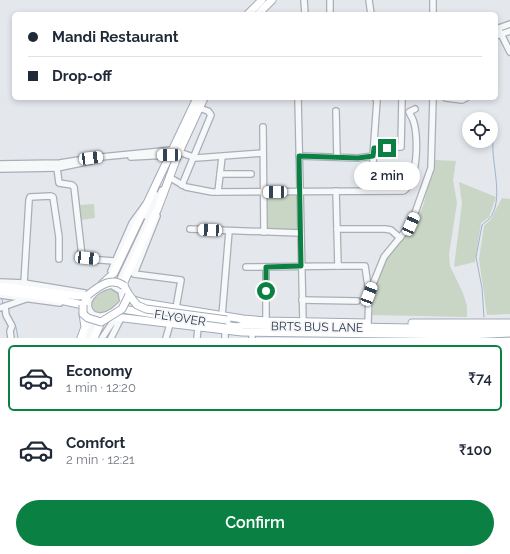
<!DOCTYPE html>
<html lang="en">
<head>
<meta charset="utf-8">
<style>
	:root { --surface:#fff; --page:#f6f6f7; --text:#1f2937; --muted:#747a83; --line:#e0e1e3; --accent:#0b8043 }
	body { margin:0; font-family:Raleway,sans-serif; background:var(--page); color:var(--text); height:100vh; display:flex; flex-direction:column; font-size:15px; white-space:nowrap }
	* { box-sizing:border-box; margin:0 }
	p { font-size:13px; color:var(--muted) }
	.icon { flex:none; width:22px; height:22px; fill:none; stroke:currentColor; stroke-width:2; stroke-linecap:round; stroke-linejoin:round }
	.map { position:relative; height:338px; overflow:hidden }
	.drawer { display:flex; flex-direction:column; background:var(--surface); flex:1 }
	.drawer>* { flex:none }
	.banner { position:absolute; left:12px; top:12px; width:486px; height:88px; border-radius:6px; box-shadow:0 2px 6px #0003; display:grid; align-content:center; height:88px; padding:0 16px; background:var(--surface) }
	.controls { position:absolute; left:462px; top:112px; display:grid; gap:8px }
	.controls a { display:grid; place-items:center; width:36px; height:36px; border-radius:50%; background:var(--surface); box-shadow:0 2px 6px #0003; font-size:20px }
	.end { position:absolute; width:18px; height:18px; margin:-9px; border:5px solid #0b8043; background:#fff; box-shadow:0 0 0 2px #fff }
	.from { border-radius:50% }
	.bubble { position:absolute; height:28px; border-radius:14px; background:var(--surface); box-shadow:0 2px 6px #0003; font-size:13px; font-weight:600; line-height:28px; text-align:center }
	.car { position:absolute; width:12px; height:24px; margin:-12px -6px; border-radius:5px; box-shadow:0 0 3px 1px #0007; background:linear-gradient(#fff 24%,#345 0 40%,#fff 0 76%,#345 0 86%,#fff 0) }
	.banner b { display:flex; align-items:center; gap:14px; height:38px; font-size:15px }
	.banner b+b { border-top:1px solid var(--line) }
	.banner i { width:10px; height:10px; background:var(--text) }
	ul { padding:7px 0 0; list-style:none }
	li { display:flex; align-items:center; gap:12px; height:66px; margin:0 8px 6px; padding:0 8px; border:2px solid transparent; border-radius:6px }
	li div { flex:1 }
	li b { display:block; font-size:15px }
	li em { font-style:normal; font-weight:600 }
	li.current { border-color:var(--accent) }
	li>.icon { width:36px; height:36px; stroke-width:1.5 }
	.action { display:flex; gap:8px; margin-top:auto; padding:8px 16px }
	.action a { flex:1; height:46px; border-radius:24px; background:var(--accent); color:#fff; font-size:16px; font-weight:600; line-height:46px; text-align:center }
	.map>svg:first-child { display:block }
	.green { fill:#c9d6c5 }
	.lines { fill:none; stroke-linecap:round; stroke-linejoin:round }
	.stream { stroke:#9fb4cc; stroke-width:1 }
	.minor-casing { stroke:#a9aeb7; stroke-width:8 }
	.major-casing { stroke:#a3abb8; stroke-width:9 }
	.minor { stroke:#f7f8fa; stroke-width:5.5 }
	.major { stroke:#fff; stroke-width:7 }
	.major-bridge-casing { stroke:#a3abb8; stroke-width:9; stroke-linecap:butt }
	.major-bridge { stroke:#fff; stroke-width:7 }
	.route { stroke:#0b8043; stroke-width:5 }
	.labels { text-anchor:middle; stroke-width:3.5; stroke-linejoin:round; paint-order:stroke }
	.street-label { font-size:12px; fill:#2b3445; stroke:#f4f6f9 }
</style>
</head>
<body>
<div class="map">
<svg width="510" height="338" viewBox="0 0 510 338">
	<rect width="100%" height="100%" fill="#e4e7ec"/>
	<g class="green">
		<path d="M435,160L456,161L453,180L457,203L449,254L450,266L463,293L467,306V317L372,315L374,292L386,258L411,230L423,206Z"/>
		<path d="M459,182L496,197L489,217L481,223L475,262L454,267L462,203Z"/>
		<rect x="267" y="195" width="31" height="35"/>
		<path d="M502,198L510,199V314L487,315L479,259L484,226L491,219Z"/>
		<path d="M94,204L95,218L81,220L79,205Z"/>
		<path d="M112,288L118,292L119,300C114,307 99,320 92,308L93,300L102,292Z"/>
	</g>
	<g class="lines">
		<g class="stream">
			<path d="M2,299L3,304"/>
			<path d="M3,313V311"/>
			<path d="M484,317L482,288L476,257L482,225C484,223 487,221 489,219C505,201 491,163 493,141"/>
			<path d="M11,319L16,327L18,338"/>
		</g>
		<defs>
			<g id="minor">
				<path d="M304,0L305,14"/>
				<path d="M330,0V14"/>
				<path d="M369,0L371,14"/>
				<path d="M433,0V14"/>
				<path d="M498,28L510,52"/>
				<path d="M496,29L510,24"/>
				<path d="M496,36L510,31"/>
				<path d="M298,98L303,321"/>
				<path d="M446,98L462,100L466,98"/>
				<path d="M336,111L337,157"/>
				<path d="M263,127L264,232"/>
				<path d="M374,148L401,147L402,98"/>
				<path d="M179,152L196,158L263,153"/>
				<path d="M299,156L358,158L373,156"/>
				<path d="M131,157L169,155"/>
				<path d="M0,164L60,163L91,158L172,150"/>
				<path d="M57,168L59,183L72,185L74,187L82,256L87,259L114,261"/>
				<path d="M0,169L57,168L91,161"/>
				<path d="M220,174H251"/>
				<path d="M169,177L186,187L212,192L403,191C418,183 419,135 413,120C412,117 410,115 409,112L415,109"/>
				<path d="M182,185L211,115L208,111L199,108"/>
				<path d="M374,191L373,156L377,100L375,98"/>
				<path d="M218,192L222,157"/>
				<path d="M146,216L155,194"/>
				<path d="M157,216L134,274L181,280L176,308"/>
				<path d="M190,229L300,233"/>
				<path d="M337,229H385L391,230L400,238"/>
				<path d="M338,266H365L369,293"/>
				<path d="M246,267L338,266L336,191"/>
				<path d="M266,267V321"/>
				<path d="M111,271L132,223L145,205"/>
				<path d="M0,282L24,283L85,293"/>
				<path d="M24,283L29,200L30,197L51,196L53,197L59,237V259"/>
				<path d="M111,285L121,291L123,302C93,337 69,296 111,285Z"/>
				<path d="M119,289L121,277L162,190"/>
				<path d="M0,295L60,303"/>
				<path d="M302,300L357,301"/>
				<path d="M5,307L6,315L12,326L10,331L11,338"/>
				<path d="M0,308L26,299"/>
				<path d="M222,316L229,231"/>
				<path d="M368,323L369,294L384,257L411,224L431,168L433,98"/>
				<path d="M85,338L94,316"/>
				<path d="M90,338L99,319"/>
				<path d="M102,338L112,323L121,318"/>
				<path d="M111,338L121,318"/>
				<path d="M166,338L170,324"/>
				<path d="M197,338L198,328"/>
				<path d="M225,338V331"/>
				<path d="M252,338V332"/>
			</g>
			<g id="major">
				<path d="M248,14L262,0"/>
				<path d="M258,14L272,0"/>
				<path d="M102,284L114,273L197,98"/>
				<path d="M0,286L78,296L88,295"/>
				<path d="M0,291L51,298L83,305L88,295"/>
				<path d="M129,295L124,286V282L158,208L179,152L204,98"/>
				<path d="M124,297L144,303L243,319L266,321L367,323"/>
				<path d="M122,309L237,327L243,325L469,329L510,328"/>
				<path d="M107,316L242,332L468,335L510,333"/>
				<path d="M412,323H510"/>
				<path d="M81,338L85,327L83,314"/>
				<path d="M94,338L101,322"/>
			</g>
		</defs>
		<use href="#minor" class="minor-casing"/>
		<use href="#major" class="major-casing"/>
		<use href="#minor" class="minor"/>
		<use href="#major" class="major"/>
		<defs>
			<g id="major-bridge">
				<path d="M88,295C98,287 111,276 124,286"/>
				<path d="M129,295L137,305L146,309L227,320"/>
				<path d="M83,305V314L88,318L101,322L122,309L129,295"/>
			</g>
		</defs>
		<use href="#major-bridge" class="major-bridge-casing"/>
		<use href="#major-bridge" class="major-bridge"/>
	</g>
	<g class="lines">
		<path class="route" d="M266,291V267L301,266L299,156L358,158L373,156L374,148H387"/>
	</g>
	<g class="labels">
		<g class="street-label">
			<text transform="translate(180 318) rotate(9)" y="4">FLYOVER</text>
			<text transform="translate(317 327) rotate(1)" y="4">BRTS BUS LANE</text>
		</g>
	</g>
</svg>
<div class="controls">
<a><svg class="icon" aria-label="locate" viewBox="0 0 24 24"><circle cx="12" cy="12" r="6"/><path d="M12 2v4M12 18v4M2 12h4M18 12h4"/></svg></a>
</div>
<i class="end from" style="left:266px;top:291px"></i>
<i class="end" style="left:387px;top:148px"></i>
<div class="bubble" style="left:354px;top:162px;width:66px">2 min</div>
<i class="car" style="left:169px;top:155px;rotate:269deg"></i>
<i class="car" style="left:91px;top:158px;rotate:83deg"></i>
<i class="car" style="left:275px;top:192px;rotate:269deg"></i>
<i class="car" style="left:411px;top:224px;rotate:24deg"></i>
<i class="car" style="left:210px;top:230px;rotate:273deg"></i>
<i class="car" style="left:87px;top:258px;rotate:96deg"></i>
<i class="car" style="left:369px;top:294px;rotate:21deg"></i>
<div class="banner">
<b><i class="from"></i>Mandi Restaurant</b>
<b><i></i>Drop-off</b>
</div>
</div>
<section class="drawer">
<ul>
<li class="current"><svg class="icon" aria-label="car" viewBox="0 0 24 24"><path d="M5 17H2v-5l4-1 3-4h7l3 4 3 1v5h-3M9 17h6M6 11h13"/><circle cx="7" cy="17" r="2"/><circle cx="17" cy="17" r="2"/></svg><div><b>Economy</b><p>1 min · 12:20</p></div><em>₹74</em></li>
<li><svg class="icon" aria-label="car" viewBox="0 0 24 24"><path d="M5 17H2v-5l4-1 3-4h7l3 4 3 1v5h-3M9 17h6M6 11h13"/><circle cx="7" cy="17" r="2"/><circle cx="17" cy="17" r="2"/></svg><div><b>Comfort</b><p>2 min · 12:21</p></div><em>₹100</em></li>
</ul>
<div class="action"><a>Confirm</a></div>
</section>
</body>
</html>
